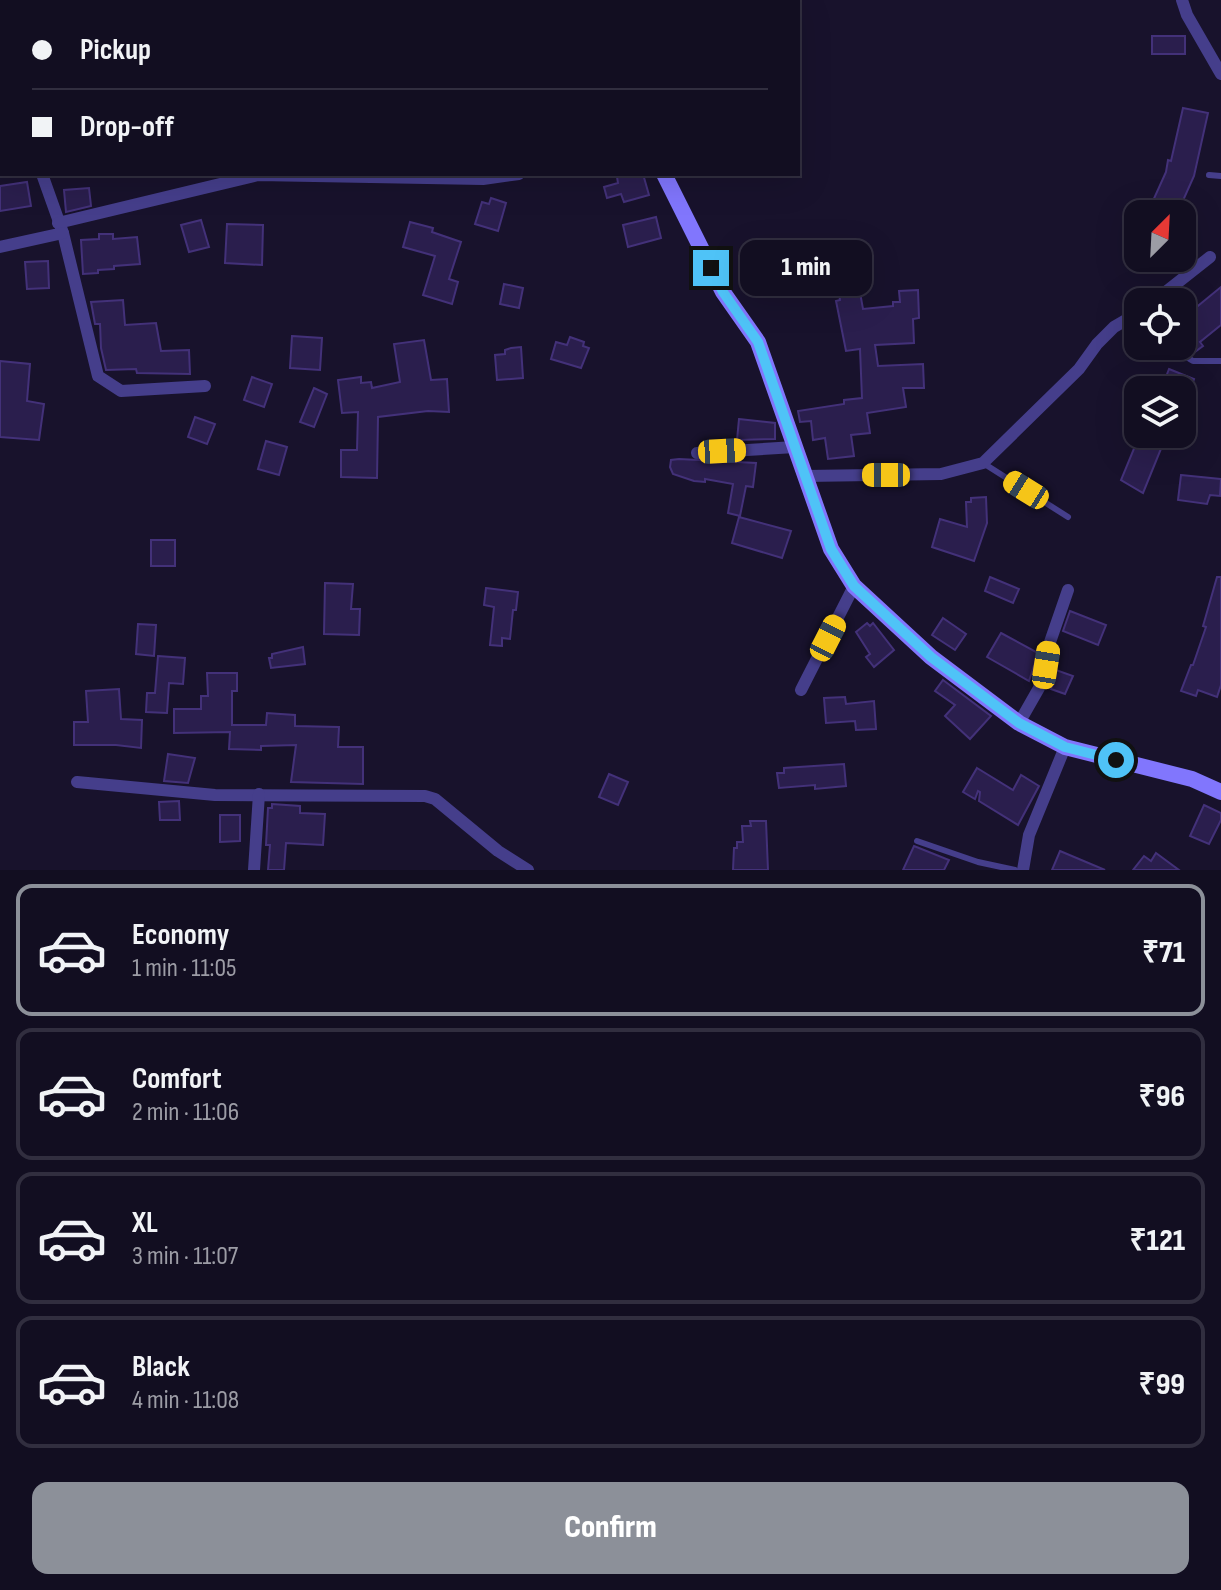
<!DOCTYPE html>
<html lang="en">
<head>
<meta charset="utf-8">
<style>
	:root { --surface:#120e21; --page:#1b172a; --text:#f1f3f6; --muted:#9c9ca5; --line:#312e3f; --accent:#8c9099 }
	body { margin:0; font-family:"Sofia Sans Condensed",sans-serif; background:var(--page); color:var(--text); height:100vh; display:flex; flex-direction:column; font-size:30px; white-space:nowrap }
	* { box-sizing:border-box; margin:0 }
	p { font-size:26px; color:var(--muted) }
	.icon { flex:none; width:44px; height:44px; fill:none; stroke:currentColor; stroke-width:2; stroke-linecap:round; stroke-linejoin:round }
	.map { position:relative; height:870px; overflow:hidden }
	.panel { display:flex; flex-direction:column; background:var(--surface); flex:1 }
	.panel>* { flex:none }
	.banner { position:absolute; left:0px; top:0px; width:800px; height:176px; box-shadow:0 8px 32px #0002,0 0 0 2px var(--line); display:grid; align-content:center; height:176px; padding:0 32px; background:var(--surface) }
	.needle { width:52px; rotate:24deg }
	.controls { position:absolute; left:1124px; top:200px; display:grid; gap:16px }
	.controls a { display:grid; place-items:center; width:72px; height:72px; border-radius:16px; background:var(--surface); box-shadow:0 8px 32px #0002,0 0 0 2px var(--line); font-size:40px }
	.end { position:absolute; width:36px; height:36px; margin:-18px; border:10px solid #4fc3f7; background:#111; box-shadow:0 0 0 4px #111 }
	.from { border-radius:50% }
	.bubble { position:absolute; height:56px; border-radius:16px; background:var(--surface); box-shadow:0 8px 32px #0002,0 0 0 2px var(--line); font-size:26px; font-weight:800; line-height:56px; text-align:center }
	.car { position:absolute; width:24px; height:48px; margin:-24px -12px; border-radius:10px; box-shadow:0 0 6px 2px #0007; background:linear-gradient(#f5c518 24%,#345 0 40%,#f5c518 0 76%,#345 0 86%,#f5c518 0) }
	.banner b { display:flex; align-items:center; gap:28px; height:76px; font-size:30px }
	.banner b+b { border-top:2px solid var(--line) }
	.banner i { width:20px; height:20px; background:var(--text) }
	ul { padding:14px 0 0; list-style:none }
	li { display:flex; align-items:center; gap:24px; height:132px; margin:0 16px 12px; padding:0 16px; border:4px solid var(--line); border-radius:16px }
	li div { flex:1 }
	li b { display:block; font-size:30px }
	li em { font-style:normal; font-weight:800 }
	li.current { border-color:var(--accent) }
	li>.icon { width:72px; height:72px; stroke-width:1.5 }
	.primary-button { display:flex; gap:16px; margin-top:auto; padding:16px 32px }
	.primary-button a { flex:1; height:92px; border-radius:16px; background:var(--accent); color:#fff; font-size:32px; font-weight:800; line-height:92px; text-align:center }
	.map>svg:first-child { display:block }
	.building { fill:#2a1e4d; stroke:#433179; stroke-width:2 }
	.lines { fill:none; stroke-linecap:round; stroke-linejoin:round }
	.lane { stroke:#453e8b; stroke-width:6 }
	.street { stroke:#453e8b; stroke-width:12 }
	.secondary { stroke:#8176fd; stroke-width:16 }
	.route { stroke:#4fc3f7; stroke-width:10 }
</style>
</head>
<body>
<div class="map">
<svg width="1221" height="870" viewBox="0 0 1221 870">
	<rect width="100%" height="100%" fill="#18122c"/>
	<g class="building">
		<rect x="1152" y="36" width="33" height="18"/>
		<path d="M1183,108L1208,113L1194,176L1177,214H1147L1166,172L1168,160L1171,161Z"/>
		<path d="M625,174H643L649,195L624,202L621,194L607,198L604,187L618,183L617,177Z"/>
		<path d="M27,182L31,206L0,211V186Z"/>
		<path d="M89,188L91,206L66,212L64,190Z"/>
		<path d="M491,198L506,203L498,231L475,224L482,202L489,204Z"/>
		<path d="M656,217L661,238L628,247L623,225Z"/>
		<path d="M201,220L209,247L189,252L181,225Z"/>
		<path d="M410,222L433,228L432,232L461,242L449,279L458,282L452,304L423,295L435,256L403,247Z"/>
		<path d="M227,224L263,225L262,265L225,263Z"/>
		<path d="M99,234H113V239L137,237L140,264L114,266V269L98,270V273L83,274L81,240L99,239Z"/>
		<path d="M48,261L49,288L27,289L25,262Z"/>
		<path d="M857,276L863,309L893,306V302H900L899,291L918,290L919,318L913,319L914,343L875,345L878,366L923,364L924,388H903L906,407L867,413L870,433L851,435L854,456L828,459L825,438L813,440L811,421L800,422L798,411L844,404V400L862,398L860,349L846,351L836,301L840,300L837,279Z"/>
		<path d="M504,284L523,288L519,308L500,304Z"/>
		<path d="M1221,287V325L1200,342L1203,346L1192,354L1182,347V319Z"/>
		<path d="M123,300L125,325L156,323L161,351L189,350L190,374L137,373L136,369L106,370L101,348L100,324H95L91,302Z"/>
		<path d="M292,336L322,338L320,370L290,368Z"/>
		<path d="M570,337L584,342L583,346L589,348L581,368L551,359L556,342L567,345Z"/>
		<path d="M424,340L431,380L447,379L449,412L428,411L378,417L377,478L341,477V450H357L358,412L342,413L338,380L361,377V383L371,382L372,388L400,382L394,344Z"/>
		<path d="M521,347L523,378L497,380L495,355L505,354V350L511,348Z"/>
		<path d="M0,361L30,364L27,401L44,404L39,440L0,437Z"/>
		<path d="M1169,369L1194,379L1190,390H1161Z"/>
		<path d="M252,377L272,384L264,407L244,400Z"/>
		<path d="M314,388L327,394L314,427L300,422Z"/>
		<path d="M195,417L215,424L207,444L188,437Z"/>
		<path d="M739,419L775,423V439L737,440Z"/>
		<path d="M1140,434H1167L1143,493L1121,480Z"/>
		<path d="M266,441L287,447L279,475L258,469Z"/>
		<path d="M679,459L756,463L753,487L746,486L740,516L728,513L733,484L705,479V482L694,481L673,474L670,467L671,460Z"/>
		<path d="M1181,475L1221,479L1220,496L1210,495L1207,504L1178,500Z"/>
		<path d="M986,497L987,523L974,561L932,547L940,519L967,527L966,502H971V498Z"/>
		<path d="M739,517L791,531L782,558L732,543Z"/>
		<rect x="151" y="540" width="24" height="26"/>
		<path d="M990,577L1019,589L1013,603L985,591Z"/>
		<path d="M1217,577H1221V685L1217,697L1198,690L1196,696L1181,691L1191,665H1193L1206,627L1203,626Z"/>
		<path d="M325,583L353,584L351,609H360L359,635L324,634Z"/>
		<path d="M486,588L518,592L516,610H513L510,639L502,638V646L490,645L494,607L484,605Z"/>
		<path d="M1070,611L1106,625L1098,645L1063,631Z"/>
		<path d="M943,618L966,634L955,650L932,635Z"/>
		<path d="M867,623L870,626L873,623L894,650L874,667L866,657L870,654L856,632Z"/>
		<path d="M138,624L156,625L154,656L136,654Z"/>
		<path d="M1001,633L1038,653L1029,681L987,657Z"/>
		<path d="M303,647L305,664L271,668L269,658H272V654Z"/>
		<path d="M158,656L185,658L183,684L169,683L167,713L146,712L147,693H155Z"/>
		<path d="M1053,669L1073,676L1065,694L1051,689L1052,685L1049,684Z"/>
		<path d="M207,673H237V691H232V725H266L267,713L295,715V726L339,727L338,747H363V784L291,782L296,745L261,746V750L229,749L230,732L174,733V709H201V696H208Z"/>
		<path d="M943,680L991,716L970,739L945,716L955,705L935,691Z"/>
		<path d="M119,689L121,719L142,720L141,748L116,745H74V722H88L86,691Z"/>
		<path d="M845,697L846,704L874,701L876,729L856,730L855,721L826,723L824,698Z"/>
		<path d="M168,754L195,758L188,783L164,781Z"/>
		<path d="M844,764L846,786L815,789V785L779,788L777,773H784V768Z"/>
		<path d="M977,768L1013,790L1021,775L1039,786L1018,825L979,801L980,792L978,791L975,799L963,792Z"/>
		<path d="M609,774L628,782L618,805L599,797Z"/>
		<path d="M179,801L180,820H160L159,802Z"/>
		<path d="M272,804L300,806V813L325,814L323,845L286,843L284,870H268L270,845H266L268,808H272Z"/>
		<path d="M1204,805L1221,813V820L1209,844L1190,836Z"/>
		<path d="M220,815H240V841L220,842Z"/>
		<path d="M750,821H766L768,870H733L734,848H737V842H743L742,826H751Z"/>
		<path d="M914,846L949,860L944,870H903Z"/>
		<path d="M1060,851L1105,870H1052Z"/>
		<path d="M1156,853L1179,870H1133L1144,856L1151,861Z"/>
	</g>
	<g class="lines">
		<g class="lane">
			<path d="M1209,175L1221,176"/>
			<path d="M1168,346L1193,361H1221"/>
			<path d="M983,463L1068,517"/>
			<path d="M917,841L978,862L1015,870"/>
		</g>
		<g class="street">
			<path d="M1182,0L1187,15L1221,74"/>
			<path d="M0,44L2,51"/>
			<path d="M0,64L2,63"/>
			<path d="M42,174L63,233L98,376L121,391L205,386"/>
			<path d="M58,223L258,175L483,179L519,174"/>
			<path d="M0,247L63,233"/>
			<path d="M1153,302L1210,257"/>
			<path d="M697,453L795,447"/>
			<path d="M805,476L941,474L983,463L1079,369L1097,344L1114,327L1138,313"/>
			<path d="M801,690L854,586"/>
			<path d="M1019,723L1039,688L1049,645L1068,590"/>
			<path d="M77,782L215,795L425,796L435,799L498,851L528,870"/>
			<path d="M254,870L259,794"/>
			<path d="M1023,870L1029,835L1065,747"/>
		</g>
		<g class="secondary">
			<path d="M609,0L610,2"/>
			<path d="M664,174L723,292L758,342L831,549L854,586L931,657L1019,723L1065,747L1192,779L1221,792"/>
		</g>
	</g>
	<g class="lines">
		<path class="route" d="M711,268L723,292L758,342L831,549L854,586L931,657L1019,723L1065,747L1116,760"/>
	</g>
</svg>
<div class="controls">
<a><svg class="needle" viewBox="-14 -14 28 28"><path d="M0-13l5 13h-10z" fill="#e53935"/><path d="M0 13l5-13h-10z" fill="#9c9ca5"/></svg></a>
<a><svg class="icon" aria-label="locate" viewBox="0 0 24 24"><circle cx="12" cy="12" r="6"/><path d="M12 2v4M12 18v4M2 12h4M18 12h4"/></svg></a>
<a><svg class="icon" aria-label="layers" viewBox="0 0 24 24"><path d="M12 4l9 5-9 5-9-5zM3 14l9 5 9-5"/></svg></a>
</div>
<i class="end from" style="left:1116px;top:760px"></i>
<i class="end" style="left:711px;top:268px"></i>
<div class="bubble" style="left:740px;top:240px;width:132px">1 min</div>
<i class="car" style="left:722px;top:451px;rotate:87deg"></i>
<i class="car" style="left:886px;top:475px;rotate:270deg"></i>
<i class="car" style="left:1026px;top:490px;rotate:302deg"></i>
<i class="car" style="left:828px;top:638px;rotate:27deg"></i>
<i class="car" style="left:1046px;top:665px;rotate:9deg"></i>
<div class="banner">
<b><i class="from"></i>Pickup</b>
<b><i></i>Drop-off</b>
</div>
</div>
<section class="panel">
<ul>
<li class="current"><svg class="icon" aria-label="car" viewBox="0 0 24 24"><path d="M5 17H2v-5l4-1 3-4h7l3 4 3 1v5h-3M9 17h6M6 11h13"/><circle cx="7" cy="17" r="2"/><circle cx="17" cy="17" r="2"/></svg><div><b>Economy</b><p>1 min · 11:05</p></div><em>₹71</em></li>
<li><svg class="icon" aria-label="car" viewBox="0 0 24 24"><path d="M5 17H2v-5l4-1 3-4h7l3 4 3 1v5h-3M9 17h6M6 11h13"/><circle cx="7" cy="17" r="2"/><circle cx="17" cy="17" r="2"/></svg><div><b>Comfort</b><p>2 min · 11:06</p></div><em>₹96</em></li>
<li><svg class="icon" aria-label="car" viewBox="0 0 24 24"><path d="M5 17H2v-5l4-1 3-4h7l3 4 3 1v5h-3M9 17h6M6 11h13"/><circle cx="7" cy="17" r="2"/><circle cx="17" cy="17" r="2"/></svg><div><b>XL</b><p>3 min · 11:07</p></div><em>₹121</em></li>
<li><svg class="icon" aria-label="car" viewBox="0 0 24 24"><path d="M5 17H2v-5l4-1 3-4h7l3 4 3 1v5h-3M9 17h6M6 11h13"/><circle cx="7" cy="17" r="2"/><circle cx="17" cy="17" r="2"/></svg><div><b>Black</b><p>4 min · 11:08</p></div><em>₹99</em></li>
</ul>
<div class="primary-button"><a>Confirm</a></div>
</section>
</body>
</html>
